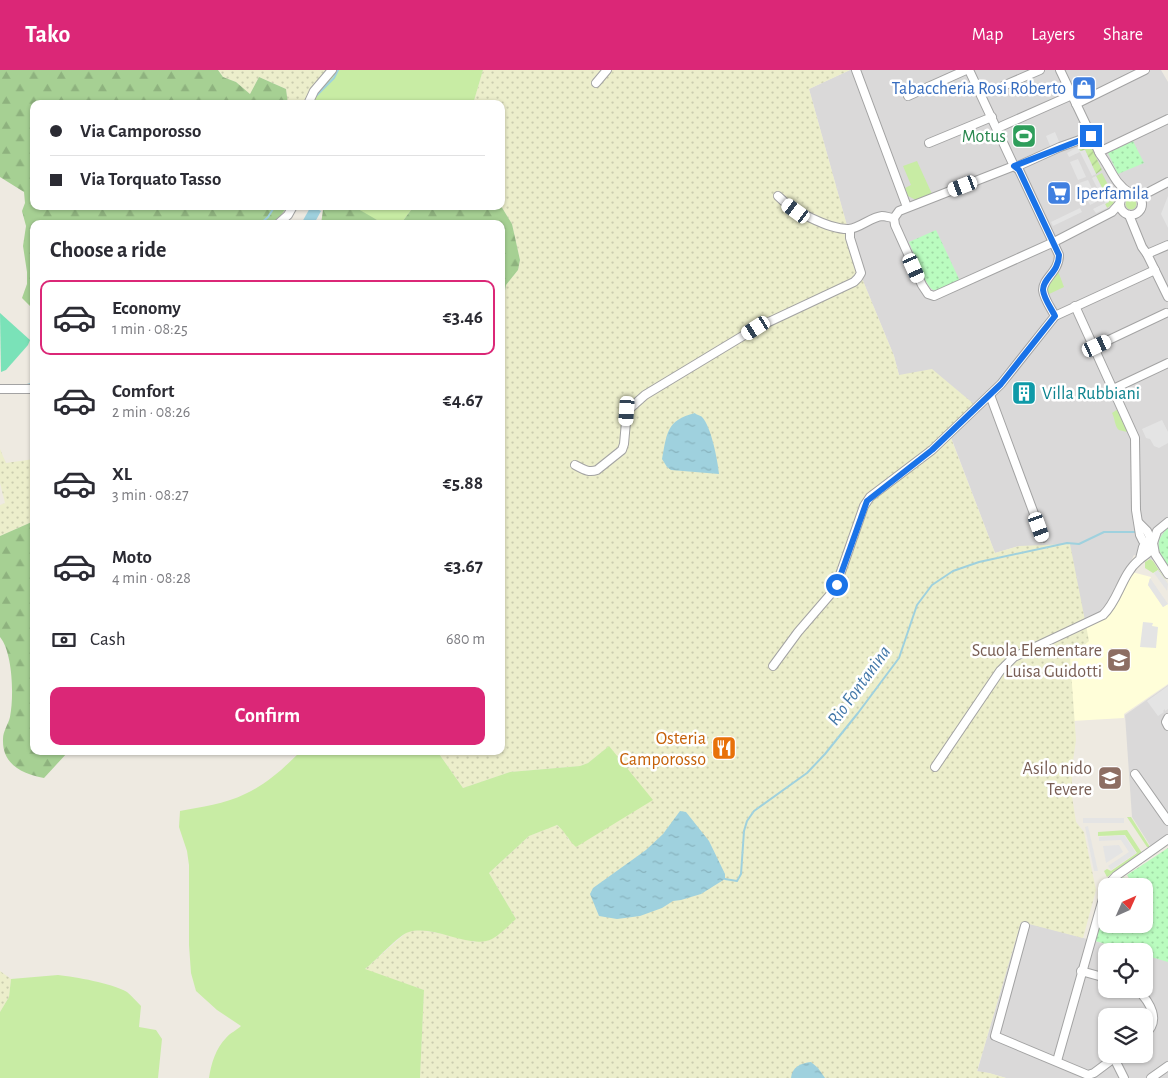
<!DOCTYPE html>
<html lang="en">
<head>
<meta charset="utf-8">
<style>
	:root { --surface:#fff; --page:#f7f7f7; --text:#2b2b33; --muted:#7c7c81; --line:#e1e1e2; --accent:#db2777 }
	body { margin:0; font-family:"Alegreya Sans",sans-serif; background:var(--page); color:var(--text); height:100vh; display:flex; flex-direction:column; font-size:19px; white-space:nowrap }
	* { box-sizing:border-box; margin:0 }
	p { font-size:16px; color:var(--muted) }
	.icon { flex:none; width:28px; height:28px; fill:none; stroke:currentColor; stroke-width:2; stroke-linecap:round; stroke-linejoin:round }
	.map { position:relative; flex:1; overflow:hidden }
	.side { position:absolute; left:30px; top:150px; width:475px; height:535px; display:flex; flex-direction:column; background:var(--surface); border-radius:10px; box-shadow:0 1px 4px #0004 }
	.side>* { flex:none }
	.hud { position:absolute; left:30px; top:30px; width:475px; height:110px; border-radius:10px; box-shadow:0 1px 4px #0004; display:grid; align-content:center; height:110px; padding:0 20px; background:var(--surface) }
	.needle { width:32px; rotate:45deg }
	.tools { position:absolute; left:1098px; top:808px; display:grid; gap:10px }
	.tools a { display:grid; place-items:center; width:55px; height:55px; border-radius:10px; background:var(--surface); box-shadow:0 1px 4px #0004; font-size:25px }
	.end { position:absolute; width:22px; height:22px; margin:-11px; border:6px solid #1a73e8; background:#fff; box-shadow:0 0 0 2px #fff }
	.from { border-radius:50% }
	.car { position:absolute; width:15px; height:30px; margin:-15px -8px; border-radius:6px; box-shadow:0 0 4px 1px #0007; background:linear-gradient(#fff 24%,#345 0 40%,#fff 0 76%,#345 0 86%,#fff 0) }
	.hud b { display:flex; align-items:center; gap:18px; height:48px; font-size:19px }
	.hud b+b { border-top:1px solid var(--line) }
	.hud i { width:12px; height:12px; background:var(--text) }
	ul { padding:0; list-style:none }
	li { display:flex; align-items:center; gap:15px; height:75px; margin:0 10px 8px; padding:0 10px; border:2px solid transparent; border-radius:10px }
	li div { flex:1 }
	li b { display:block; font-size:19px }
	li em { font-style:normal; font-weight:700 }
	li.selected { border-color:var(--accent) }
	li>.icon { width:45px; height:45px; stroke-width:1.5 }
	h2 { padding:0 20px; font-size:22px; line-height:60px }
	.pay { display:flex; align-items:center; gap:12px; height:55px; padding:0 20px; font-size:19px }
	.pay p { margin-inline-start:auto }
	.action { display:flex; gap:10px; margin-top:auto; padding:10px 20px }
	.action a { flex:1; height:58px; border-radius:10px; background:var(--accent); color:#fff; font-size:20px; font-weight:700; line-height:58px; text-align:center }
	header { display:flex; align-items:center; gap:30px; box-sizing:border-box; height:70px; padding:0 25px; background:var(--accent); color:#fff }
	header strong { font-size:24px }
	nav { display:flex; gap:28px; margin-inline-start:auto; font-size:18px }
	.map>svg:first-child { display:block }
	.residential { fill:#dad9d9; fill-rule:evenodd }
	.education { fill:#fffed9 }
	.farmland { fill:url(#farmland-dots) }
	.grass { fill:#c8eca4 }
	.forest { fill:url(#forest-firs) }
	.park { fill:url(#park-dots) }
	.garden { fill:url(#garden-furrows) }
	.pitch { fill:#7ae2b8 }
	.parking { fill:#e4e4e4 }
	.water { fill:url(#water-ripples) }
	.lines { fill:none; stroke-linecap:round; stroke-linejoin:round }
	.stream { stroke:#9fd1de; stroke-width:2 }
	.minor-casing { stroke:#a3a3a3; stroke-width:10 }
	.minor { stroke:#fff; stroke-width:8 }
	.route { stroke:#1a73e8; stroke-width:6 }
	.labels { text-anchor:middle; stroke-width:5; stroke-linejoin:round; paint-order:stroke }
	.shop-label { font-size:18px; fill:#366cbe; stroke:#fff; text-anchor:end }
	.leisure-label { font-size:18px; fill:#27864d; stroke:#fff; text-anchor:end }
	.culture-label { font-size:18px; fill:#0d838f; stroke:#fff; text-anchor:start }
	.education-label { font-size:18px; fill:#785e54; stroke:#fff; text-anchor:end }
	.food-label { font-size:18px; fill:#c56008; stroke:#fff; text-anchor:end }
	.water-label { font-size:19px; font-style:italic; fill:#4277a8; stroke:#fff }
</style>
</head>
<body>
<header>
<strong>Tako</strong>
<nav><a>Map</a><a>Layers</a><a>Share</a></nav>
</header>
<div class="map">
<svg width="1168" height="1008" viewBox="0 0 1168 1008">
	<defs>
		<pattern id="farmland-dots" width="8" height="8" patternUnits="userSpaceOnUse" patternTransform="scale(1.25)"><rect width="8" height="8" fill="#eceecb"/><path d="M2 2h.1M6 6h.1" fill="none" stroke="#caccae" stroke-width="1.8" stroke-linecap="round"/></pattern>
		<pattern id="forest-firs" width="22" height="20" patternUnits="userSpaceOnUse" patternTransform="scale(1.25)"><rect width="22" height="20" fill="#a6d093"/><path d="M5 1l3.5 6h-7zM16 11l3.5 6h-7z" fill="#8eb27e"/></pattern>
		<pattern id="park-dots" width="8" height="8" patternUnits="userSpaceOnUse" patternTransform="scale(1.25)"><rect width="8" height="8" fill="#bafcbf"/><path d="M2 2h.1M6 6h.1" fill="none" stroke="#9fd7a4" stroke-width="1.8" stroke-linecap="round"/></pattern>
		<pattern id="garden-furrows" width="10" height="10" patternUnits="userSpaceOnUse" patternTransform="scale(1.25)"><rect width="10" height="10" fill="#c8eca4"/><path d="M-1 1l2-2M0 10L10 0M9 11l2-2" fill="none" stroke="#abca8d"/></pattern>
		<pattern id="water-ripples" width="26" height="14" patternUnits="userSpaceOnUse" patternTransform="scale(1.25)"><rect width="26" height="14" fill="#9fd1de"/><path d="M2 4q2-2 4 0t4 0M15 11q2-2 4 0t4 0" fill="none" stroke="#88b3be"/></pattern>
	</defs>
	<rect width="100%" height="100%" fill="#eeeae1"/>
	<g class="residential">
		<path d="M850,0H1161L1168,12V504L1160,492L1134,485L1107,542L1085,550L1041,476H1019L995,483L949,362L899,305L894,286L861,206L809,19Z"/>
		<path d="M1168,615V765L1151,777L1132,747L1125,645Z"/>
		<path d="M1021,851L1131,881H1106V919H1144V885L1168,891V1008H1006L989,1003L977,1002ZM1106,946H1144V984H1106Z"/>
	</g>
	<path class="education" d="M1132,502L1151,507L1148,515L1163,537L1168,534V614L1124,644V648L1072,651L1068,566L1108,546L1117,534Z"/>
	<g class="farmland">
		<path d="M218,0H333L309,34H288L286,19L259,7L250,24L236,12L223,7Z"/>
		<path d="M483,0H850L809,19L861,206L894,286L899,305L932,299L975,335L949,363L995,483L1019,476L1070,474L1089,571L1070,587L1076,670L1072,698V726L1076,752L1084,762L1096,820L1083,868L1021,852L977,1001L989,1003L1006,1008H420L424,920L364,900L407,862L419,860L456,866L474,872L516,849L489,803L529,766L556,755L564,760L569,771L609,676L588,693L580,696L510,702L463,718L437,681H501V243L506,215L518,200L520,190L512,154L501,136V34H473Z"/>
		<path d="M0,379L6,393L34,389V451L0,466V435L5,433L0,413Z"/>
		<path d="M0,901L11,909L9,927L0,942Z"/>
	</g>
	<g class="grass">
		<path d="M333,0H483L473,34H309Z"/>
		<path d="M917,91L932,124L916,130L908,126L905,118L911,115L903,96Z"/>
		<path d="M1102,103L1115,129L1113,134L1107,138L1105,134L1109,131L1096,106Z"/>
		<circle cx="1131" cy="134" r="5.5"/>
		<path d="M353,136H414L402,152C380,156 371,147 353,136Z"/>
		<path d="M1058,201L1064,217L1047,225V214Z"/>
		<path d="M1118,339L1122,350H1124L1127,362L1119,360C1115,357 1115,349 1112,343Z"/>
		<path d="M1150,489L1153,491L1168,514L1158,500L1153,503L1145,498V492Z"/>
		<path d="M609,676L653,730L576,777C568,770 565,761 557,755L529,766L489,803L516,849C509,855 501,864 492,869C471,880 434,854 409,862C398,865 376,891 365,899L424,920L420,1008H209C211,994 216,978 226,968C230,963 237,960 241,956L217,940L196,921L191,903L189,875V795L187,781L179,757L180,741C201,737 225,734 245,724C267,714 284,698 301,681H437L463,718L510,702L580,696L588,693Z"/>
		<path d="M1127,747H1131L1150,777H1147Z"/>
		<path d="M1127,760L1142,783L1107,807L1104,801L1107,799L1111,801L1137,783L1125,765L1098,766V762Z"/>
		<path d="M58,905C76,907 111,913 127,922C132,926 136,931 141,936L139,957L156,960L162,969L158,1008H0V942L9,927L11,909Z"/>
	</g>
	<g class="forest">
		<path d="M0,0H218L223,7L236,12L250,24L259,7L286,19L288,34H34V136H288L274,154H34V240L22,228L27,214V202L23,176L26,156L22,141L25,133L24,122L0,107Z"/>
		<path d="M353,136L384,154H321L323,140L318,137Z"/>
		<path d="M414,136H501L512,154L520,190L518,200L506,215L501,243V154H393L402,152Z"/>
		<path d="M34,451V681L68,682L44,708C23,704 2,695 3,669C3,661 8,655 10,647C14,627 13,583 0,567V466Z"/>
	</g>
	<g class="park">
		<path d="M1133,71L1144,93L1118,104L1108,83Z"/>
		<path d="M936,160L960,211C952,214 942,222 934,220C926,219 913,181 909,172Z"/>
		<path d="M1168,458V496C1158,481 1153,472 1168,458Z"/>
		<path d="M1168,778V892L1144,885V881H1131L1095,871L1106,832V854H1144V816H1114L1124,807L1126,810L1129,808L1127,805Z"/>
	</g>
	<path class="garden" d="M1086,74L1091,76L1102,100L1096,104L1085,80L1080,82L1078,76Z"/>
	<path class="pitch" d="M0,243L30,270L28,275L6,300L1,302Z"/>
	<g class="parking">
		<path d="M1055,62L1060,74L1051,78L1046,66Z"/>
		<path d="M1078,77L1080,81L1085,80L1096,104L1092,106L1080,82L1069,87L1067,83Z"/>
		<path d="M1078,89L1086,107L1078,110L1070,92Z"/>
		<path d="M1096,106L1109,132L1105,134L1107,138L1096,143L1093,139L1105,133L1092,108Z"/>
		<path d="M1088,110L1098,131L1090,135L1079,113Z"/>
		<path d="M1168,126V158L1161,144Z"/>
		<path d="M1080,138L1082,142L1053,156L1051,152Z"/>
		<path d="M1162,350L1168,362V373L1159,378L1154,376L1150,369L1146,368L1142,359Z"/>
		<path d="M1158,500L1168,514L1167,521L1154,503Z"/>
		<path d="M1150,508L1168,534L1163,537L1148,515Z"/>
		<path d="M1143,552L1153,553L1152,556L1158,557L1156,578L1140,577Z"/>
		<path d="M1168,616V639L1165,641V639L1163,641L1164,642L1158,646L1147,631Z"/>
		<rect x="1083" y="748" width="41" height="5"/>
		<path d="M1088,756L1098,801H1094L1085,757Z"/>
		<path d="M1124,765L1136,783L1111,800L1108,796L1129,782L1121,770L1099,771V767Z"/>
		<path d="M1119,775L1123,782L1106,793L1103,776Z"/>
	</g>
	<g class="water">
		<path d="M311,136L321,141L314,154H301Z"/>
		<path d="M695,343C695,344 701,346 702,347C711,356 718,391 719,404L671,400L667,397L662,389C667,364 666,350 695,343Z"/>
		<path d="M680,741L686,742L709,771L725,804V809L701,824L681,830L673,831L662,838L640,846L617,849L599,846L590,824L593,818L646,780L663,764Z"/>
		<path d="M811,992L818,998L825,1008H791C792,997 801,993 811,992Z"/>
	</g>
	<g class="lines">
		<g class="stream">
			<path d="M315,27L334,8L338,0"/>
			<path d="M260,154L268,147L275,136"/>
			<path d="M27,315L34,313"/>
			<path d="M725,809L737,811L741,804L744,761L747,751L754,741L807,703L825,684L858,643L899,588L917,535L932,515L953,501L979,492L1067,473L1079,474L1104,462H1137"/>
		</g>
		<defs>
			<g id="minor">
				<path d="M856,0L907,137"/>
				<path d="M969,0L1014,96L1019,100L1059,185C1059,202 1043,208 1043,220C1044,229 1051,238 1055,246"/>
				<path d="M1060,0L1100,84C1111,98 1114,114 1130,123"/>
				<path d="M596,13L607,0"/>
				<path d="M1003,16L1040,0"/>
				<path d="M908,26L966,0"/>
				<path d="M308,34L314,21L332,0"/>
				<path d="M1076,34L1145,0"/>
				<path d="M1002,56L1072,25"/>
				<path d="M929,73L992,47"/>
				<path d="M1099,82L1168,49"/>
				<circle cx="1131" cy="134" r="11"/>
				<path d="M1138,125L1147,123L1168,112"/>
				<path d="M778,126C791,140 830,160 849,159C860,158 871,147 882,146C886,146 890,148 894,148"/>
				<path d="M1129,145L1142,177L1147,184L1168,227"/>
				<path d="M894,148L895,155L922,215L928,224L934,226L1054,172L1112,142L1120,133"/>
				<path d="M894,148L899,141L1014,96H1018L1060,77L1091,66"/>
				<path d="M278,154L288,145L293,136"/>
				<path d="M1147,184L1168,175"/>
				<path d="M1075,236L1135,368L1136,440L1140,465L1143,471L1153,473"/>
				<path d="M1094,277L1166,243"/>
				<path d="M0,319H34"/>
				<path d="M1113,319L1168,293"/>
				<path d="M990,325L1043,468"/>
				<path d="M575,395C583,399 588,403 597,400L622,380L624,374L627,341L645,325L756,258L854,212L858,208L861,203L850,168V159"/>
				<path d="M1139,453L1147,461L1153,473L1155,484L1168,504"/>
				<path d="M1153,473L1157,461L1168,452"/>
				<path d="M773,596L798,562L835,519L864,436L870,427L932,380L1001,314L1055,246L1155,200"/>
				<path d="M1168,648L1166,652L1168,656"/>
				<path d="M935,697L1000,601L1014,587L1103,545C1119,530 1121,505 1139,490C1148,482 1148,486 1153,473L1143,477L1140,489"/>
				<path d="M1135,704L1168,751"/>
				<path d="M1107,816L1116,806L1168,769"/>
				<path d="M1025,856L995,966L1088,1005L1094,1003L1114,988"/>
				<path d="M1081,901L1106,908"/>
				<path d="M1137,919C1150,932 1162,951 1144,965"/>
				<path d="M1119,984L1114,988L1124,1008"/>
				<path d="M1057,991L1106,818"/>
				<path d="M1151,1008L1168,996"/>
			</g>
		</defs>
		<use href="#minor" class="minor-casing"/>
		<use href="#minor" class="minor"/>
	</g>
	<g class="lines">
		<path class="route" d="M837,515L867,431L932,380L1001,314L1055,246C1051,238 1044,229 1043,220C1043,208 1059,202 1059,185L1019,100L1014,96L1091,66"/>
	</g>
	<defs>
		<symbol id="shop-square" viewBox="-11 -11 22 22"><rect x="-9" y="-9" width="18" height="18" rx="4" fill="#3f7fe0" stroke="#fff"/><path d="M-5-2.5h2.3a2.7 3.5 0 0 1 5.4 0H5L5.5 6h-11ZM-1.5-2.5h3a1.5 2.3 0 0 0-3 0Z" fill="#fff"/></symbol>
		<symbol id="stadium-square" viewBox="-11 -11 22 22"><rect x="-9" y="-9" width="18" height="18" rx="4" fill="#2e9e5b" stroke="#fff"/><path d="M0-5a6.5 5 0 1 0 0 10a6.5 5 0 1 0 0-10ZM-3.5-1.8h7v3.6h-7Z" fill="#fff"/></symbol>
		<symbol id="supermarket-square" viewBox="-11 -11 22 22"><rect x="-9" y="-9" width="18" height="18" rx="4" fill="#3f7fe0" stroke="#fff"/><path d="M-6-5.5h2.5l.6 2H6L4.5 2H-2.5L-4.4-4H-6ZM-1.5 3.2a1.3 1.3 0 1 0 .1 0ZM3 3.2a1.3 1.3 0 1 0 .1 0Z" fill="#fff"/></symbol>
		<symbol id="building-square" viewBox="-11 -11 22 22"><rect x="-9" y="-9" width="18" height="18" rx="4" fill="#0f9aa8" stroke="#fff"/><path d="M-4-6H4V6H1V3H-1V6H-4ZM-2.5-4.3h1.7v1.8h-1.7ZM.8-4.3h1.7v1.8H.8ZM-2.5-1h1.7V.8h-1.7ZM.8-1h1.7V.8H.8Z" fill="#fff"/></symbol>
		<symbol id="school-square" viewBox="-11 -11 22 22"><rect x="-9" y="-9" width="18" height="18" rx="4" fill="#8d6e63" stroke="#fff"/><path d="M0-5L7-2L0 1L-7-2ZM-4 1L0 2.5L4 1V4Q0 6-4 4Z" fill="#fff"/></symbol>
		<symbol id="restaurant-square" viewBox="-11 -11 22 22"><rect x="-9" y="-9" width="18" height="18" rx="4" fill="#e8710a" stroke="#fff"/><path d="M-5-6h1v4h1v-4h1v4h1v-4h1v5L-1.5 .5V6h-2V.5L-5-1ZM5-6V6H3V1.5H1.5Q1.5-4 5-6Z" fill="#fff"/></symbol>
	</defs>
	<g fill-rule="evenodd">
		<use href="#shop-square" x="1070" y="4" width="28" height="28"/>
		<use href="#stadium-square" x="1010" y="52" width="28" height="28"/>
		<use href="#supermarket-square" x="1045" y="109" width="28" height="28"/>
		<use href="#building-square" x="1010" y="309" width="28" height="28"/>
		<use href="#school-square" x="1105" y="576" width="28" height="28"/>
		<use href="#restaurant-square" x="710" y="664" width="28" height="28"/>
		<use href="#school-square" x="1096" y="694" width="28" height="28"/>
	</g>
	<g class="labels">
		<g class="shop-label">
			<text x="1066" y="24">Tabaccheria Rosi Roberto</text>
			<text x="1076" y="129" text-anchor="start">Iperfamila</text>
		</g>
		<g class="leisure-label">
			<text x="1006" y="72">Motus</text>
		</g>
		<g class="culture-label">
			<text x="1042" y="329">Villa Rubbiani</text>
		</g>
		<g class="education-label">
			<text x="1102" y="586">Scuola Elementare<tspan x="1102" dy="21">Luisa Guidotti</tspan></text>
			<text x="1092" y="704">Asilo nido<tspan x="1092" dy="21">Tevere</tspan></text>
		</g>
		<g class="food-label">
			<text x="706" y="674">Osteria<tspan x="706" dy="21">Camporosso</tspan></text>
		</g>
		<g class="water-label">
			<text transform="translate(858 615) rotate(-54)" y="7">Rio Fontanina</text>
		</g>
	</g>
</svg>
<div class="tools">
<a><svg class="needle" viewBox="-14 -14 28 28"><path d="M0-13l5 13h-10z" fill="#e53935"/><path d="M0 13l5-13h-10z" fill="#7c7c81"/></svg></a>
<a><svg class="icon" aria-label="locate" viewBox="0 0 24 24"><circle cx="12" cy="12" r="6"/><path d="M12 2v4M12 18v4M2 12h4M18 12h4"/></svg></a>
<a><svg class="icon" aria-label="layers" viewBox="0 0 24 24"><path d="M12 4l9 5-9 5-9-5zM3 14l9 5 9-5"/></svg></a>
</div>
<i class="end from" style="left:837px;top:515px"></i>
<i class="end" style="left:1091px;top:66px"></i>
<i class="car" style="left:963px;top:116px;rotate:249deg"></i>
<i class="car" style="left:796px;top:141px;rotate:306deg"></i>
<i class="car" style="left:914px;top:198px;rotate:156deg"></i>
<i class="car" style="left:756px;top:258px;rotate:238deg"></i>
<i class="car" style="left:1097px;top:276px;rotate:65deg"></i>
<i class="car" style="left:627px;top:341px;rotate:184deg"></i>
<i class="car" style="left:1039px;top:457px;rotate:160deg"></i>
<div class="hud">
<b><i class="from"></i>Via Camporosso</b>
<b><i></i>Via Torquato Tasso</b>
</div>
<section class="side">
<h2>Choose a ride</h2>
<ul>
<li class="selected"><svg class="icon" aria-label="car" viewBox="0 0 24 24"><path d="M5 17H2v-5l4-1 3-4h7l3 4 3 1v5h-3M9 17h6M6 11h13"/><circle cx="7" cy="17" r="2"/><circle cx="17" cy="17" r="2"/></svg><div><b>Economy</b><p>1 min · 08:25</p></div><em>€3.46</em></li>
<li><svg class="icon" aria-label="car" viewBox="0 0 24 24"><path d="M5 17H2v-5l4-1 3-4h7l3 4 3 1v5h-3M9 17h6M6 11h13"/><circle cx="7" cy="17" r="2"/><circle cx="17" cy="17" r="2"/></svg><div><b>Comfort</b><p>2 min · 08:26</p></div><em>€4.67</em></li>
<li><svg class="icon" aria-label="car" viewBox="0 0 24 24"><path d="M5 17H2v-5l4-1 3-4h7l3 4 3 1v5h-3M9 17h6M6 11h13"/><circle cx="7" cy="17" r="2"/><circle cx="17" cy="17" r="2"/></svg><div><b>XL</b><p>3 min · 08:27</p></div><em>€5.88</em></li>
<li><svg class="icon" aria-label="car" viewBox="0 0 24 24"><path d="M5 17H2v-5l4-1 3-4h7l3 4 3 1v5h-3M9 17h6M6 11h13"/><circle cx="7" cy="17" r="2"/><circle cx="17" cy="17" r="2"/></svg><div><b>Moto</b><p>4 min · 08:28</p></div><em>€3.67</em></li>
</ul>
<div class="pay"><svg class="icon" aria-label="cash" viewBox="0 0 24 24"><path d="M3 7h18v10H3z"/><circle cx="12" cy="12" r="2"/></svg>Cash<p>680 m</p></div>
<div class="action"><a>Confirm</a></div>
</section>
</div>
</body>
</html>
